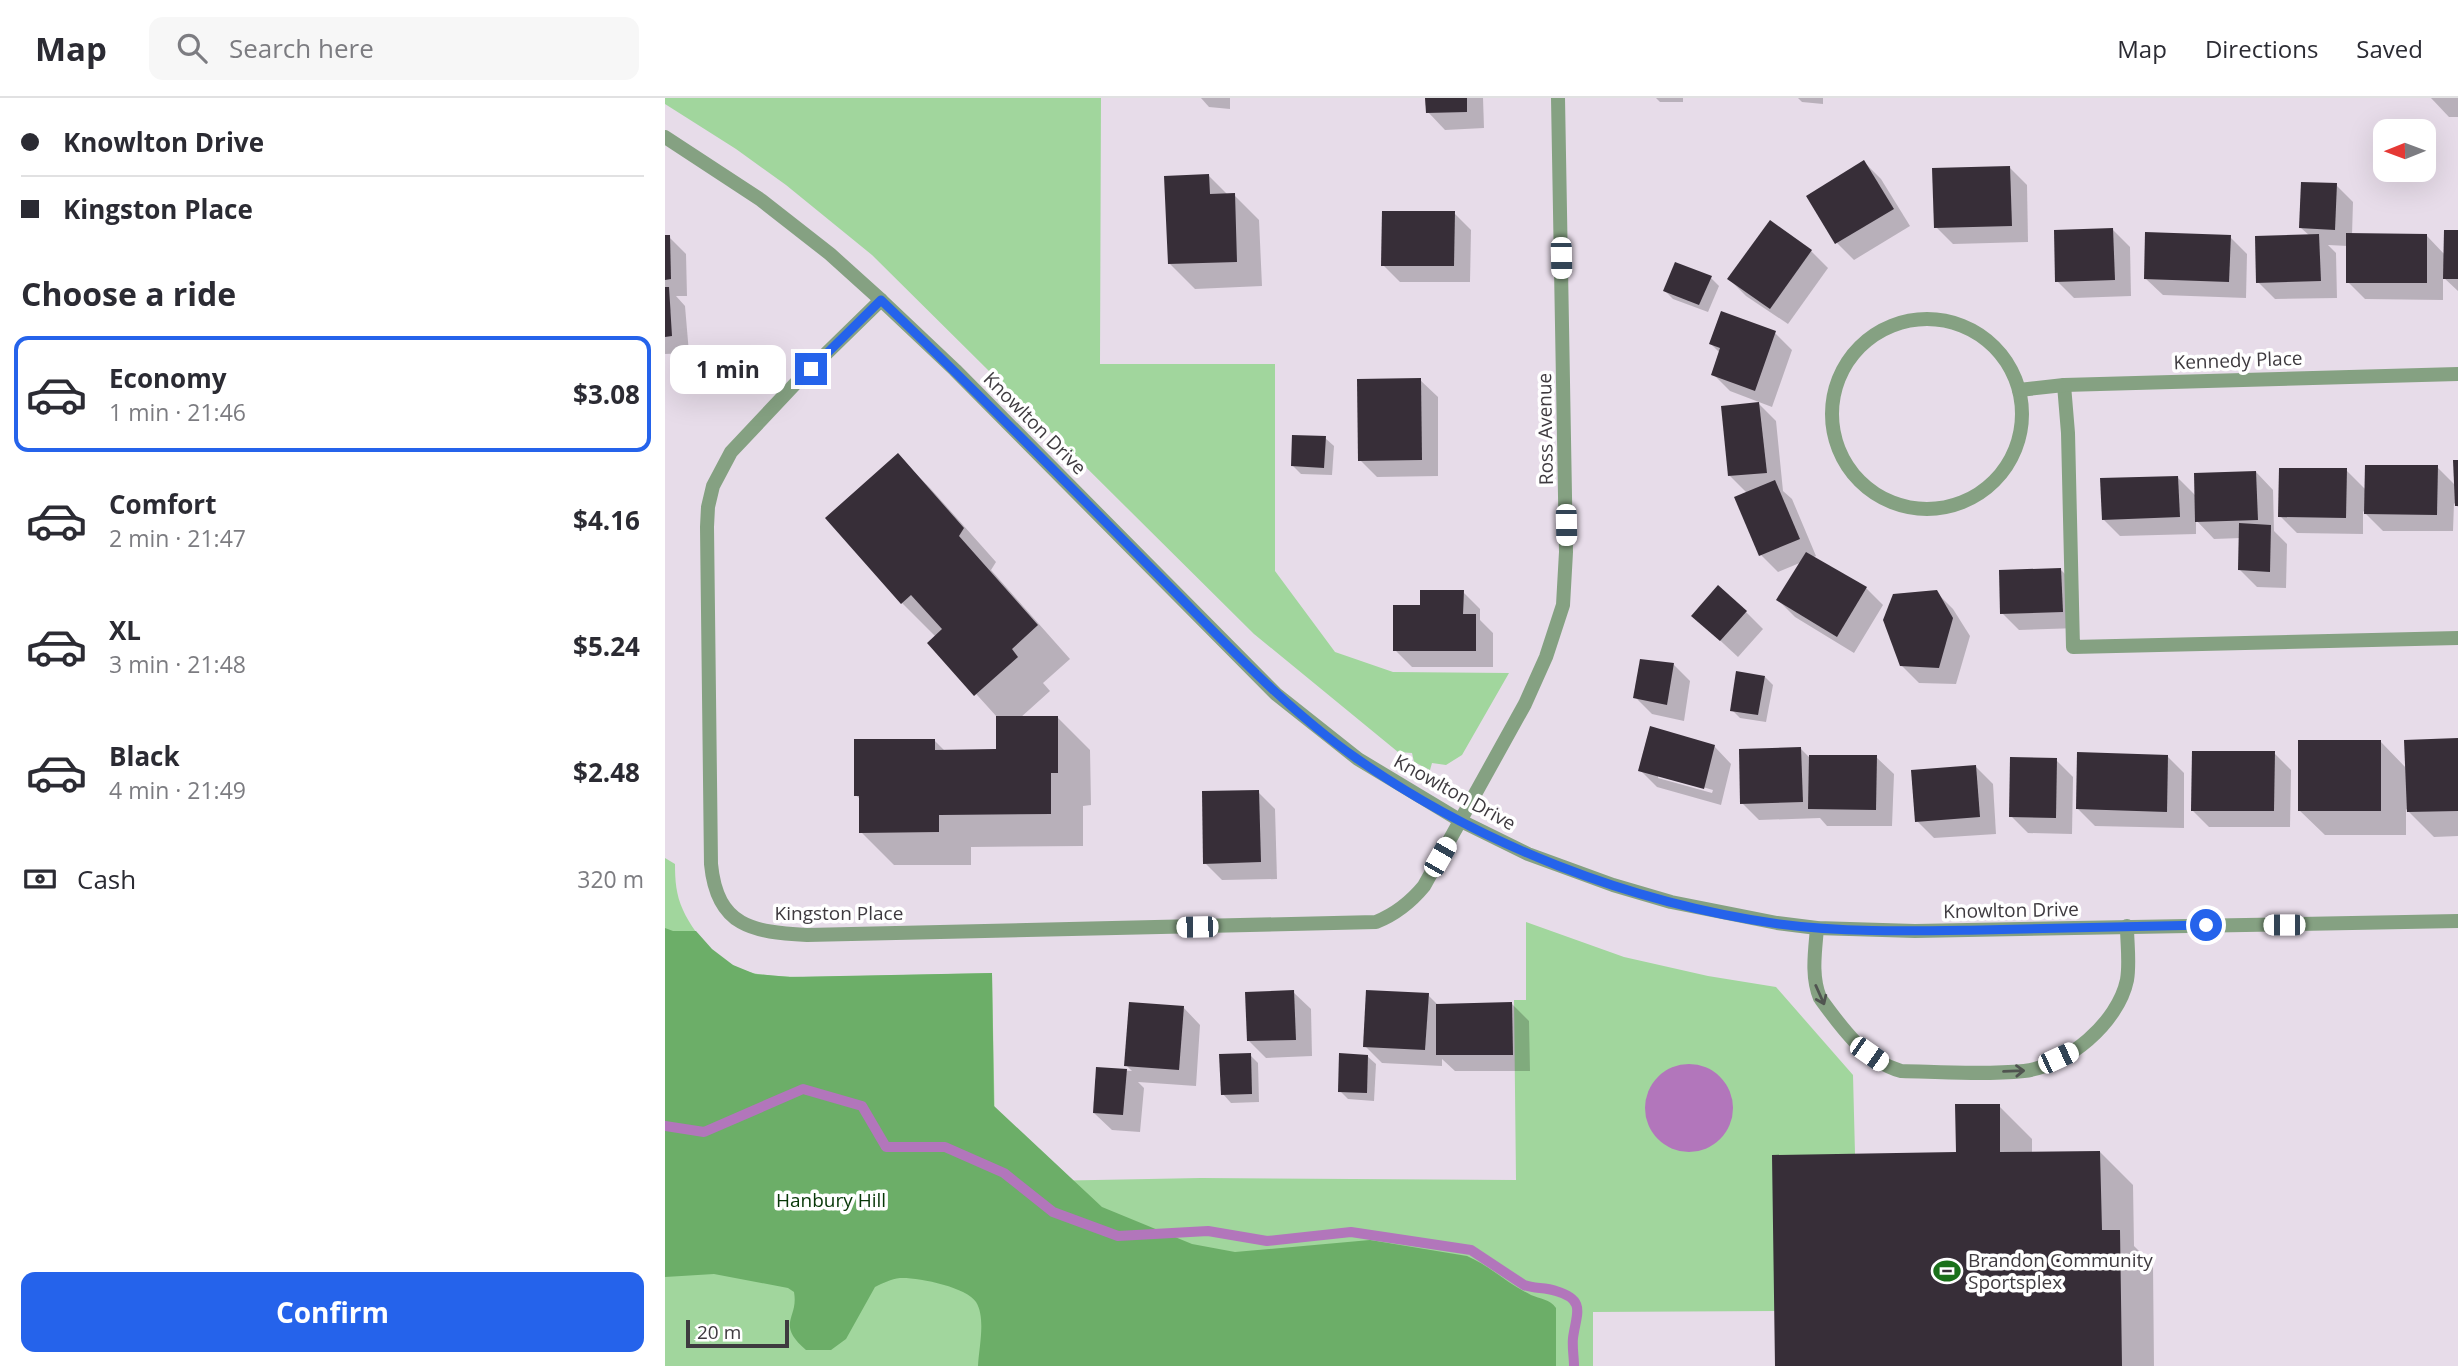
<!DOCTYPE html>
<html lang="en">
<head>
<meta charset="utf-8">
<style>
	:root { --surface:#fff; --page:#f7f7f7; --text:#2b2b33; --muted:#7c7c81; --line:#e1e1e2; --accent:#2563eb }
	body { margin:0; font-family:"Open Sans",sans-serif; background:var(--page); color:var(--text); height:100vh; display:flex; flex-direction:column; font-size:26px; white-space:nowrap }
	* { box-sizing:border-box; margin:0 }
	p { font-size:23px; color:var(--muted) }
	.icon { flex:none; width:38px; height:38px; fill:none; stroke:currentColor; stroke-width:2; stroke-linecap:round; stroke-linejoin:round }
	.map { position:relative; flex:1; overflow:hidden }
	.side { display:flex; flex-direction:column; background:var(--surface); width:665px }
	.side>* { flex:none }
	.top-card { display:grid; align-content:center; height:154px; padding:0 21px; background:var(--surface) }
	.needle { width:46px; rotate:269deg }
	.tools { position:absolute; left:1708px; top:21px; display:grid; gap:14px }
	.tools a { display:grid; place-items:center; width:63px; height:63px; border-radius:14px; background:var(--surface); box-shadow:0 7px 28px #0002; font-size:35px }
	.scale { position:absolute; left:21px; bottom:18px; width:103px; box-sizing:border-box; padding-left:7px; border:4px solid #3e3a3f; border-top:0; font-size:19px; line-height:24px; white-space:nowrap; color:#3e3a3f; -webkit-text-stroke:5px #fff; paint-order:stroke }
	.end { position:absolute; width:32px; height:32px; margin:-16px; border:9px solid #2563eb; background:#fff; box-shadow:0 0 0 4px #fff }
	.from { border-radius:50% }
	.bubble { position:absolute; height:49px; border-radius:14px; background:var(--surface); box-shadow:0 7px 28px #0002; font-size:23px; font-weight:700; line-height:49px; text-align:center }
	.car { position:absolute; width:21px; height:42px; margin:-21px -10px; border-radius:9px; box-shadow:0 0 5px 2px #0007; background:linear-gradient(#fff 24%,#345 0 40%,#fff 0 76%,#345 0 86%,#fff 0) }
	.top-card b { display:flex; align-items:center; gap:24px; height:66px; font-size:26px }
	.top-card b+b { border-top:2px solid var(--line) }
	.top-card i { width:18px; height:18px; background:var(--text) }
	ul { padding:0; list-style:none }
	li { display:flex; align-items:center; gap:21px; height:116px; margin:0 14px 10px; padding:0 7px; border:4px solid transparent; border-radius:14px }
	li div { flex:1 }
	li b { display:block; font-size:26px }
	li em { font-style:normal; font-weight:700 }
	li.current { border-color:var(--accent) }
	li>.icon { width:63px; height:63px; stroke-width:1.5 }
	h2 { padding:0 21px; font-size:32px; line-height:84px }
	.pay { display:flex; align-items:center; gap:18px; height:77px; padding:0 21px; font-size:26px }
	.pay p { margin-inline-start:auto }
	.action { display:flex; gap:14px; margin-top:auto; padding:14px 21px }
	.action a { flex:1; height:80px; border-radius:14px; background:var(--accent); color:#fff; font-size:28px; font-weight:700; line-height:80px; text-align:center }
	header { display:flex; align-items:center; gap:42px; box-sizing:border-box; height:98px; padding:0 35px; background:var(--surface); border-bottom:2px solid var(--line) }
	header strong { font-size:33px }
	nav { display:flex; gap:38px; margin-inline-start:auto; font-size:24px }
	.search { width:490px; height:63px; background:var(--page); display:flex; align-items:center; gap:18px; box-sizing:border-box; padding:0 24px; border-radius:14px; color:var(--muted); font-size:26px }
	main { display:flex; flex:1; min-height:0 }
	.map>svg:first-child { display:block }
	.green { fill:#a1d69d }
	.forest { fill:#6cae68 }
	.water { fill:#b276bb }
	.shadow { fill:#0003; fill-rule:evenodd }
	.lines { fill:none; stroke-linecap:round; stroke-linejoin:round }
	.stream { stroke:#b276bb; stroke-width:10 }
	.building { fill:#372e38 }
	.service { stroke:#85a182; stroke-width:14 }
	.minor { stroke:#85a182; stroke-width:14 }
	.tertiary { stroke:#85a182; stroke-width:14 }
	.oneway { stroke:#505450 }
	.route { stroke:#2563eb; stroke-width:9 }
	.labels { text-anchor:middle; stroke-width:7; stroke-linejoin:round; paint-order:stroke }
	.street-label { font-size:19px; fill:#3e3a3f; stroke:#fff }
	.park-label { font-size:19px; fill:#073707; stroke:#fff }
	.poi-label { font-size:19px; fill:#3e3a3f; stroke:#fff; text-anchor:start }
</style>
</head>
<body>
<header>
<strong>Map</strong>
<div class="search"><svg class="icon" aria-label="search" viewBox="0 0 24 24"><circle cx="10" cy="10" r="6"/><path d="M15 15l6 6"/></svg>Search here</div>
<nav><a>Map</a><a>Directions</a><a>Saved</a></nav>
</header>
<main>
<section class="side">
<div class="top-card">
<b><i class="from"></i>Knowlton Drive</b>
<b><i></i>Kingston Place</b>
</div>
<h2>Choose a ride</h2>
<ul>
<li class="current"><svg class="icon" aria-label="car" viewBox="0 0 24 24"><path d="M5 17H2v-5l4-1 3-4h7l3 4 3 1v5h-3M9 17h6M6 11h13"/><circle cx="7" cy="17" r="2"/><circle cx="17" cy="17" r="2"/></svg><div><b>Economy</b><p>1 min · 21:46</p></div><em>$3.08</em></li>
<li><svg class="icon" aria-label="car" viewBox="0 0 24 24"><path d="M5 17H2v-5l4-1 3-4h7l3 4 3 1v5h-3M9 17h6M6 11h13"/><circle cx="7" cy="17" r="2"/><circle cx="17" cy="17" r="2"/></svg><div><b>Comfort</b><p>2 min · 21:47</p></div><em>$4.16</em></li>
<li><svg class="icon" aria-label="car" viewBox="0 0 24 24"><path d="M5 17H2v-5l4-1 3-4h7l3 4 3 1v5h-3M9 17h6M6 11h13"/><circle cx="7" cy="17" r="2"/><circle cx="17" cy="17" r="2"/></svg><div><b>XL</b><p>3 min · 21:48</p></div><em>$5.24</em></li>
<li><svg class="icon" aria-label="car" viewBox="0 0 24 24"><path d="M5 17H2v-5l4-1 3-4h7l3 4 3 1v5h-3M9 17h6M6 11h13"/><circle cx="7" cy="17" r="2"/><circle cx="17" cy="17" r="2"/></svg><div><b>Black</b><p>4 min · 21:49</p></div><em>$2.48</em></li>
</ul>
<div class="pay"><svg class="icon" aria-label="cash" viewBox="0 0 24 24"><path d="M3 7h18v10H3z"/><circle cx="12" cy="12" r="2"/></svg>Cash<p>320 m</p></div>
<div class="action"><a>Confirm</a></div>
</section>
<div class="map">
<svg width="1793" height="1268" viewBox="0 0 1793 1268">
	<rect width="100%" height="100%" fill="#e7dce9"/>
	<g class="green">
		<path d="M0,0H436L435,266H610V473L670,554L728,574L844,575L797,657L781,667L767,665L765,672L749,664L747,655L733,654L589,536L207,157L121,87L71,51L0,6Z"/>
		<path d="M0,760L10,766C10,782 11,797 18,812C31,841 61,871 93,876C126,881 160,878 194,878C238,877 283,876 327,875L331,1084L536,1080L851,1082L849,902H861V824L959,859L1043,878L1111,889L1188,977L1190,1056L1110,1213L928,1214V1268H0Z"/>
	</g>
	<path class="forest" d="M0,830L8,833H31L47,851L68,867L90,876L125,879L327,875L329,1008L437,1109L527,1146L570,1154L705,1142L802,1158C825,1168 843,1186 866,1197C875,1201 885,1201 891,1210V1268H313C314,1249 321,1220 311,1204C302,1189 252,1179 235,1180C226,1181 218,1185 210,1189L181,1241L166,1252H141C110,1225 134,1221 129,1194L123,1190L49,1176L0,1179Z"/>
	<circle class="water" cx="1024" cy="1010" r="44"/>
	<g class="shadow">
		<path d="M536,0H565V11L544,9Z"/>
		<path d="M762,0H818L819,30L780,32L763,14Z"/>
		<path d="M991,0H1018V4H995Z"/>
		<path d="M1133,0H1158V6L1137,4Z"/>
		<path d="M1766,0H1793V19H1784Z"/>
		<path d="M1199,64L1216,81L1245,128L1189,162L1172,145Z"/>
		<path d="M1345,70L1362,87L1363,144L1288,146L1271,129Z"/>
		<path d="M544,78L563,97H569L594,122L597,188L530,191L504,165Z"/>
		<path d="M1671,87L1688,104L1687,137L1762,138L1780,157L1793,134V193L1778,179V202L1700,201L1683,184V148L1663,147L1671,155L1672,200L1610,201L1593,184L1645,138L1636,130Z"/>
		<path d="M789,115L806,132L805,184H735L718,167Z"/>
		<path d="M1105,124L1146,153L1163,170L1123,226L1081,198L1064,181Z"/>
		<path d="M1448,132L1465,149L1466,198L1409,200L1392,183Z"/>
		<path d="M0,138L4,139L21,156L22,198H11L20,208L24,255L0,256Z"/>
		<path d="M1565,139L1582,156L1581,200L1498,197L1480,180Z"/>
		<path d="M1046,180L1054,188L1043,214L1008,201L1000,193Z"/>
		<path d="M1110,235L1127,252L1107,309L1065,293L1048,276L1055,255L1046,246Z"/>
		<path d="M755,282L773,299V378L712,379L695,362Z"/>
		<path d="M1094,306L1111,323L1118,393L1127,401L1151,458L1147,460L1201,490L1218,507L1189,555L1130,519L1113,502L1137,464L1113,474L1096,457L1082,395L1064,377Z"/>
		<path d="M660,340L669,348L667,377L636,376L628,368Z"/>
		<path d="M233,358L265,390L331,464L326,472L405,561L378,585L385,593L355,620L392,619L425,652L426,707L418,708V748L306,749V767H229L196,734V702L191,697L269,642L280,653H332V619L265,545L271,539L237,505Z"/>
		<path d="M1793,363V409L1789,405L1788,433H1718L1698,413V436L1632,435L1615,418L1681,372L1701,392L1772,369L1791,388Z"/>
		<path d="M1591,374L1608,392L1609,433L1622,446L1621,490L1592,489L1575,472L1576,440L1549,441L1531,422V436L1455,438L1438,421L1513,380L1531,398Z"/>
		<path d="M1396,472L1413,489L1414,530L1354,532L1337,515Z"/>
		<path d="M798,494L815,511V522L828,535V569H747L730,552L757,509Z"/>
		<path d="M1271,494L1288,511L1305,538L1291,586L1254,585L1236,567Z"/>
		<path d="M1081,514L1098,531L1073,559L1046,534Z"/>
		<path d="M1008,566L1025,583L1019,623L987,616L970,599Z"/>
		<path d="M1100,579L1108,587L1101,624L1075,620L1067,612Z"/>
		<path d="M1793,642V738L1769,739L1741,711V737H1660L1634,712L1716,644L1742,671Z"/>
		<path d="M1049,648L1066,666L1056,707L992,689L975,672ZM993,676L1048,692L1047,695L993,680Z"/>
		<path d="M1136,651L1146,661L1211,659L1229,676L1227,728H1162L1155,720L1094,722L1077,705Z"/>
		<path d="M1609,655L1626,672L1625,729H1544L1527,712Z"/>
		<path d="M1502,658L1519,675V730L1430,728L1413,711Z"/>
		<path d="M1391,662L1408,679L1407,736L1363,735L1346,718Z"/>
		<path d="M1311,669L1328,686L1331,736L1269,740L1252,723Z"/>
		<path d="M593,694L610,711L612,781L557,782L540,765Z"/>
		<path d="M628,894L646,911L647,958L601,960L584,943Z"/>
		<path d="M763,897L774,908L847,906L864,923L865,973H790L777,961V968L717,965L700,948Z"/>
		<path d="M518,909L535,927L531,988L473,984L479,990L475,1034L447,1032L429,1015L433,971L467,973L461,967Z"/>
		<path d="M585,957L593,965L594,1004L566,1005L558,996Z"/>
		<path d="M702,958L711,966L709,1003L683,1001L675,993Z"/>
		<path d="M1334,1008L1367,1041V1055L1435,1054L1468,1087L1469,1148L1488,1167L1489,1268H1112Z"/>
	</g>
	<g class="lines">
		<path class="stream" d="M0,1028L39,1034L138,991L197,1008L221,1049H280L339,1075L388,1114L453,1138L543,1133L602,1143L686,1134L806,1152L859,1187C869,1191 880,1189 891,1193C922,1202 911,1216 908,1240C907,1249 909,1259 909,1268"/>
	</g>
	<g class="building">
		<path d="M760,0H802V14L761,15Z"/>
		<path d="M1199,62L1229,111L1170,146L1141,98Z"/>
		<path d="M1345,68L1347,128L1269,130L1267,70Z"/>
		<path d="M544,76L545,96L570,95L572,164L503,166L499,78Z"/>
		<path d="M1636,84L1672,85L1670,132L1634,130Z"/>
		<path d="M717,113H790L789,168H716Z"/>
		<path d="M1105,122L1147,152L1105,211L1062,181Z"/>
		<path d="M1448,130L1450,182L1390,184L1389,132Z"/>
		<path d="M1779,132H1793V181H1778Z"/>
		<path d="M1480,134L1566,137L1564,184L1479,181Z"/>
		<path d="M1681,135L1762,136V185H1681Z"/>
		<path d="M1654,136L1656,183L1591,185L1590,138Z"/>
		<path d="M0,137H5L6,181L0,182Z"/>
		<path d="M1010,164L1047,178L1034,207L998,193Z"/>
		<path d="M0,189H4L7,238L0,239Z"/>
		<path d="M1056,213L1111,233L1090,293L1046,277L1055,250L1044,246Z"/>
		<path d="M756,280L757,362L693,363L692,281Z"/>
		<path d="M1094,304L1102,375L1063,378L1056,308Z"/>
		<path d="M627,337L661,338L659,370L626,368Z"/>
		<path d="M233,355L299,430L294,438L373,527L347,551L353,559L309,598L262,545L277,531L246,497L236,506L160,420Z"/>
		<path d="M1788,362H1793V408H1790Z"/>
		<path d="M1700,367H1773L1772,417L1699,416Z"/>
		<path d="M1614,370H1682L1681,420L1613,419Z"/>
		<path d="M1591,373L1593,422L1530,424L1529,375Z"/>
		<path d="M1513,378L1515,419L1437,422L1435,380Z"/>
		<path d="M1110,382L1135,441L1094,458L1069,399Z"/>
		<path d="M1574,425L1606,427L1605,474L1573,472Z"/>
		<path d="M1141,454L1202,489L1172,539L1111,502Z"/>
		<path d="M1396,470L1398,514L1335,516L1334,472Z"/>
		<path d="M1053,487L1082,513L1055,543L1026,518Z"/>
		<path d="M755,492H799L798,516H811V553H728V507H755Z"/>
		<path d="M1272,492L1288,520L1274,570L1235,568L1218,522L1228,496Z"/>
		<path d="M975,561L1009,565L1002,607L968,600Z"/>
		<path d="M1071,573L1100,578L1093,617L1065,613Z"/>
		<path d="M331,618H393V675H386V716L274,717V734L194,735V698H189V641H270V652L331,651Z"/>
		<path d="M985,628L1050,647L1039,691L973,673Z"/>
		<path d="M1793,640V713L1742,714L1739,642Z"/>
		<rect x="1633" y="642" width="83" height="71"/>
		<path d="M1136,649L1138,704L1075,706L1074,651Z"/>
		<path d="M1527,653H1610L1609,713H1526Z"/>
		<path d="M1412,654L1503,657L1502,714L1411,711Z"/>
		<path d="M1144,657H1212L1211,712L1143,711Z"/>
		<path d="M1345,659L1392,660L1391,720L1344,719Z"/>
		<path d="M1311,667L1315,719L1250,724L1246,672Z"/>
		<path d="M594,692L596,764L538,766L537,693Z"/>
		<path d="M629,892L631,942L582,943L580,894Z"/>
		<path d="M701,892L764,895L760,952L698,949Z"/>
		<path d="M464,904L519,908L514,972L459,968Z"/>
		<path d="M847,904L848,957H771V906Z"/>
		<path d="M586,955L587,996L556,997L554,956Z"/>
		<path d="M674,955L703,957L702,995L673,994Z"/>
		<path d="M431,969L462,971L458,1017L428,1015Z"/>
		<path d="M1290,1006H1335V1054L1435,1053L1437,1132H1455L1457,1268H1110L1107,1057L1291,1054Z"/>
	</g>
	<g class="lines">
		<g class="service">
			<path d="M1399,287L1403,335L1408,549L1793,540"/>
			<path d="M1152,830C1150,854 1146,878 1155,900C1176,929 1200,963 1236,973C1276,974 1319,977 1359,973C1402,968 1453,925 1462,882C1465,865 1462,845 1462,828"/>
		</g>
		<g class="minor">
			<path d="M216,202L130,286L66,354L48,388L43,409L42,429L46,766C52,829 88,834 142,837L711,824C731,816 745,805 759,788L860,606L881,559L898,507L901,454L893,0"/>
			<circle cx="1262" cy="316" r="95"/>
			<path d="M1354,292L1399,287L1793,276"/>
		</g>
		<path class="tertiary" d="M0,39L96,102L165,156L216,202L290,272L611,596L693,661L796,723L863,756L948,787L1006,804L1112,825L1152,830L1250,833L1793,823"/>
	</g>
	<defs><path id="oneway-shaft" d="M-6 0H5M1.5-3L5.5 0L1.5 3" fill="none" stroke-width="1.6" stroke-linecap="round" stroke-linejoin="round" transform="scale(1.75)"/></defs>
	<g class="oneway">
		<use href="#oneway-shaft" transform="translate(1155 897) rotate(66)"/>
		<use href="#oneway-shaft" transform="translate(1349 973) rotate(-2)"/>
	</g>
	<g class="lines">
		<path class="route" d="M146,271L216,202C310,292 401,384 492,476C556,540 617,608 691,660C815,747 965,805 1114,826C1181,835 1249,833 1316,832C1391,830 1466,828 1541,827"/>
	</g>
	<defs>
		<symbol id="stadium-bare" viewBox="-9 -9 18 18"><path d="M0-5a6.5 5 0 1 0 0 10a6.5 5 0 1 0 0-10ZM-3.5-1.8h7v3.6h-7Z" fill="#1a701a" stroke="#fff" stroke-width="2.5" paint-order="stroke"/></symbol>
	</defs>
	<g fill-rule="evenodd">
		<use href="#stadium-bare" x="1263" y="1154" width="38" height="38"/>
	</g>
	<g class="labels">
		<g class="street-label">
			<text transform="translate(1573 262) rotate(-2)" y="7">Kennedy Place</text>
			<text transform="translate(370 325) rotate(45)" y="7">Knowlton Drive</text>
			<text transform="translate(880 331) rotate(-91)" y="7">Ross Avenue</text>
			<text transform="translate(790 694) rotate(29)" y="7">Knowlton Drive</text>
			<text transform="translate(1346 812) rotate(-1)" y="7">Knowlton Drive</text>
			<text x="174" y="822">Kingston Place</text>
		</g>
		<g class="park-label">
			<text x="166" y="1109">Hanbury Hill</text>
		</g>
		<g class="poi-label">
			<text x="1303" y="1169">Brandon Community<tspan x="1303" dy="22">Sportsplex</tspan></text>
		</g>
	</g>
</svg>
<div class="tools">
<a><svg class="needle" viewBox="-14 -14 28 28"><path d="M0-13l5 13h-10z" fill="#e53935"/><path d="M0 13l5-13h-10z" fill="#7c7c81"/></svg></a>
</div>
<div class="scale">20 m</div>
<i class="end from" style="left:1541px;top:827px"></i>
<i class="end" style="left:146px;top:271px"></i>
<div class="bubble" style="left:5px;top:247px;width:116px">1 min</div>
<i class="car" style="left:896px;top:160px;rotate:179deg"></i>
<i class="car" style="left:901px;top:427px;rotate:179deg"></i>
<i class="car" style="left:775px;top:759px;rotate:30deg"></i>
<i class="car" style="left:1619px;top:827px;rotate:270deg"></i>
<i class="car" style="left:532px;top:829px;rotate:269deg"></i>
<i class="car" style="left:1204px;top:956px;rotate:125deg"></i>
<i class="car" style="left:1393px;top:960px;rotate:65deg"></i>
</div>
</main>
</body>
</html>
